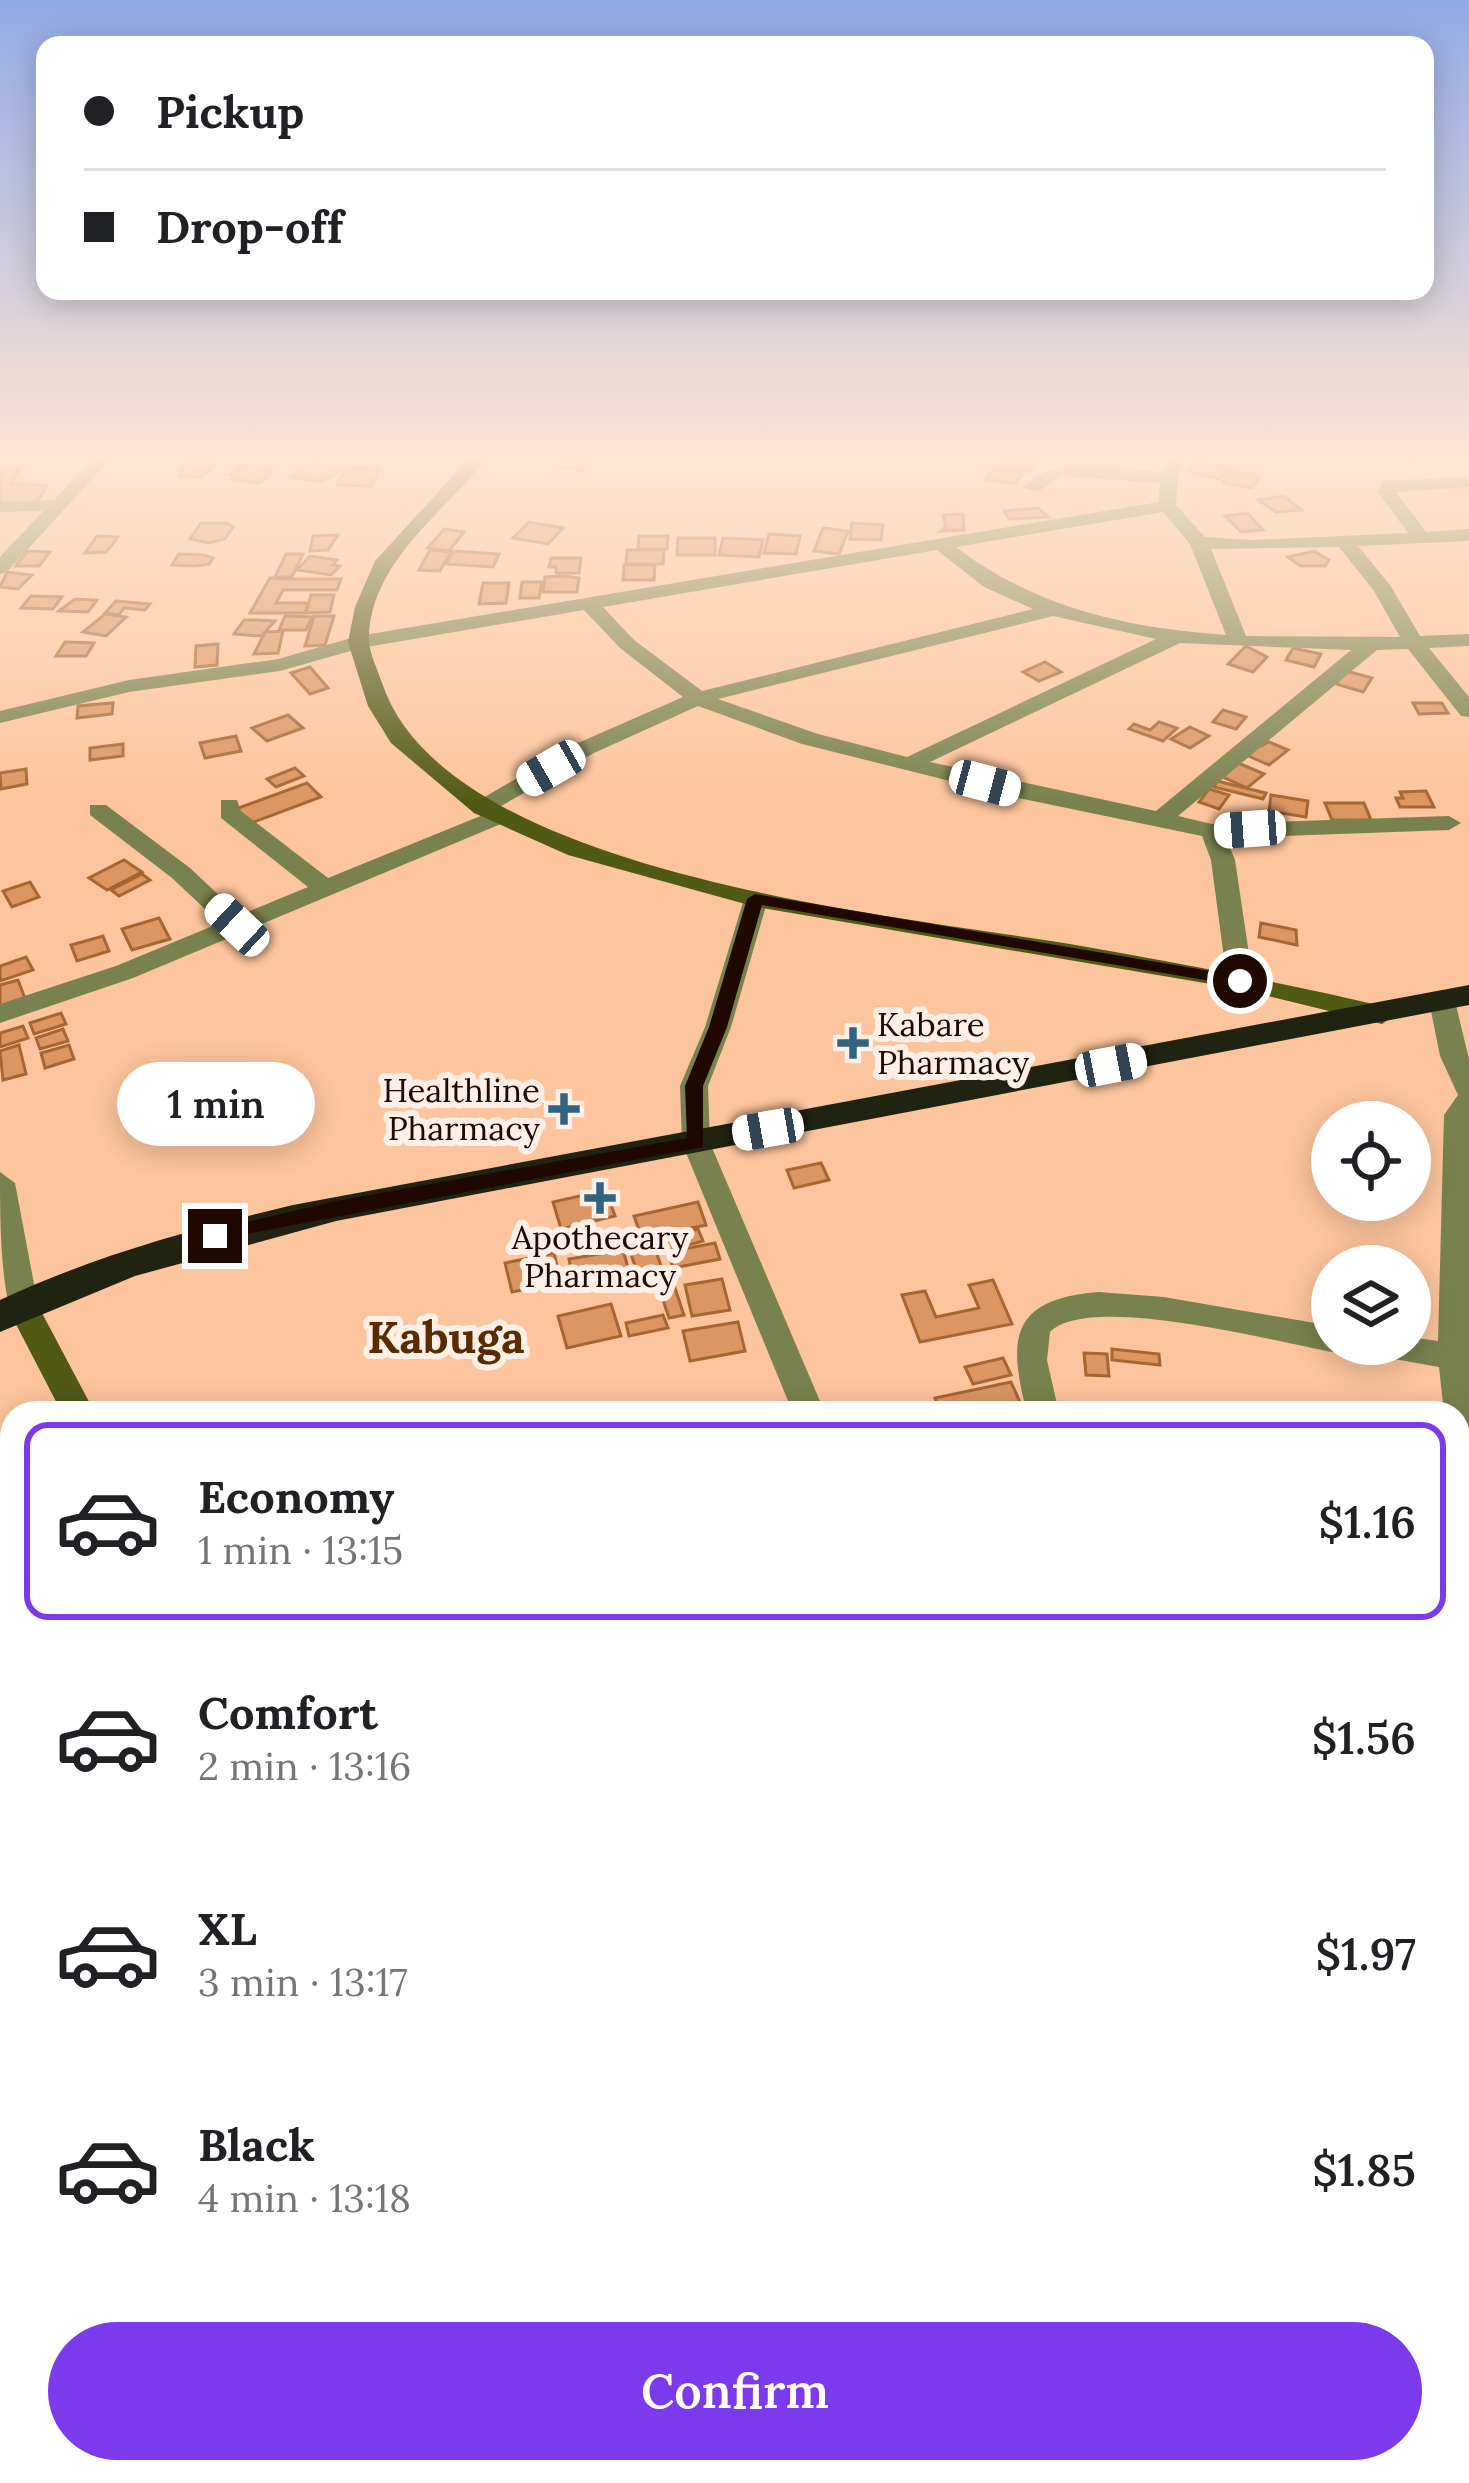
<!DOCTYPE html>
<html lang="en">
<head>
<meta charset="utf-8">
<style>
	:root { --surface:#fff; --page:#f6f6f6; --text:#202124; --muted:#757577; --line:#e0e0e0; --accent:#7c3aed }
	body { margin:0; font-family:Lora,serif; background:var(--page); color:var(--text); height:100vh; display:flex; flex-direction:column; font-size:45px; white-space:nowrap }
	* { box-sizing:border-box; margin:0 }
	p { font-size:39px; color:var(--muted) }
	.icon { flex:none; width:66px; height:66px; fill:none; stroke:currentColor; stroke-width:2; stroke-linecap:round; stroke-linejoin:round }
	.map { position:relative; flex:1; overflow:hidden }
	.sheet { position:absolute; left:0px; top:1401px; width:1470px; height:1083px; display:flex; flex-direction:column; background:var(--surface); border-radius:36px 36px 0 0; box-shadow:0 6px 30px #0003 }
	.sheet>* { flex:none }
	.hud { position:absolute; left:36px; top:36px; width:1398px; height:264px; border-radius:24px; box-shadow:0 6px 30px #0003; display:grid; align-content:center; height:264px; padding:0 48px; background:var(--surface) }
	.fabs { position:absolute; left:1311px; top:1101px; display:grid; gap:24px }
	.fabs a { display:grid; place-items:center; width:120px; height:120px; border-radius:50%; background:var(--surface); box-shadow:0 6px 30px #0003; font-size:60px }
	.end { position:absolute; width:54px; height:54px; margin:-27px; border:15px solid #1f0800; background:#fff; box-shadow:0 0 0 6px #fff }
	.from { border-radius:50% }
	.bubble { position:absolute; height:84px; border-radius:42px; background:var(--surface); box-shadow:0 6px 30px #0003; font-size:39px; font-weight:600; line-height:84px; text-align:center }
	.car { position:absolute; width:36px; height:72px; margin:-36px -18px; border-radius:15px; box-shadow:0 0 9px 3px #0007; background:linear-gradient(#fff 24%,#345 0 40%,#fff 0 76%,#345 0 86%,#fff 0) }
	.hud b { display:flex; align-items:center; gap:42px; height:114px; font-size:45px }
	.hud b+b { border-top:3px solid var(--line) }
	.hud i { width:30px; height:30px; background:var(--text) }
	ul { padding:21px 0 0; list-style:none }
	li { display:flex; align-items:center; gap:36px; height:198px; margin:0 24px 18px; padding:0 24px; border:6px solid transparent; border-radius:24px }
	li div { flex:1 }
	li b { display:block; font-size:45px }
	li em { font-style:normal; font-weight:600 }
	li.active { border-color:var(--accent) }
	li>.icon { width:108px; height:108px; stroke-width:1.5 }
	.action { display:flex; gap:24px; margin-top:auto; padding:24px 48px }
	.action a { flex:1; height:138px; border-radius:72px; background:var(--accent); color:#fff; font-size:48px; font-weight:600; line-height:138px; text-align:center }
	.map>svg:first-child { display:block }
	.building { fill:#db9664; stroke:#a56634; stroke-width:3 }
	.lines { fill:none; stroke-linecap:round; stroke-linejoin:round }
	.street { fill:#79824e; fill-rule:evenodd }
	.secondary { fill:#515a15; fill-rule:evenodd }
	.highway { fill:#202310; fill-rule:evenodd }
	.route { fill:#1f0800 }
	.poi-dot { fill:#326482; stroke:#fef0e6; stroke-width:4.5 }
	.labels { text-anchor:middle; stroke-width:12; stroke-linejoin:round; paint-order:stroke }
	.poi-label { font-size:33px; fill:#1f0800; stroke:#fef0e6; text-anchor:start }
	.district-label { font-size:45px; font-weight:bold; fill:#582b00; stroke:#fef0e6 }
</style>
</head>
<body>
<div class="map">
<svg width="1469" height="2483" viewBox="0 0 1469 2483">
	<rect width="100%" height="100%" fill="#fdc59d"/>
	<g class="building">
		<path d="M567,454H586L583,458H590L581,470L557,466Z"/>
		<path d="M1007,454L1032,458L1037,463L1029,472L1003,466Z"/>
		<path d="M187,461L217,462L202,477L179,476Z"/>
		<path d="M1198,461L1229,469L1219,479L1188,471Z"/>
		<path d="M313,463L341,470L322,482L290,477Z"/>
		<path d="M246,465L271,469L268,472L272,473L259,483L233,479L237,477L231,475Z"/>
		<path d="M346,468L380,469L372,486L337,485Z"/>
		<path d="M995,468L1023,474L1014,484L986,479Z"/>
		<path d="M0,470H19L11,483L47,486L36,503H0Z"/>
		<path d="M1230,472L1252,474L1259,478L1252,488L1223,483Z"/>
		<path d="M1284,496L1301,510L1276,512L1258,500Z"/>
		<path d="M1038,508L1048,517L1009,519L1004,511Z"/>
		<path d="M1247,513L1263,530L1241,532L1225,516Z"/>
		<path d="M963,514L964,530L941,531L946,527L943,515Z"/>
		<path d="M529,522L563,528L548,544L513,538Z"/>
		<path d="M201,523H227L233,527L225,539L209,543L190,539Z"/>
		<path d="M852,523L883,525L881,540L850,539Z"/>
		<path d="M823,528L848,531L839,554L814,551Z"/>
		<path d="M444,529L464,532L449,551L428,548Z"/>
		<path d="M769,534L800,536L796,554L764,553Z"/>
		<path d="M338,535L328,550L310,551L313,536Z"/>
		<path d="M97,536L118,537L106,552L85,553Z"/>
		<path d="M639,536H668L667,549H638Z"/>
		<path d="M678,538H715V555H677Z"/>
		<path d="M723,538L763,540L759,557L719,555Z"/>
		<path d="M430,550L451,552L440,571L419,570Z"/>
		<path d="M627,550H664L663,564H626Z"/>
		<path d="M27,551L50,552L39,566H16Z"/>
		<path d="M453,551L499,554L493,567L446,564Z"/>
		<path d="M1314,551L1329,560L1325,566H1300L1288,557Z"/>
		<path d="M179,554L204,555L213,558L209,564L196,566L172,565Z"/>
		<path d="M286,554H303L292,577H275Z"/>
		<path d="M310,556L337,560L333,565L340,566L331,575L297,570Z"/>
		<path d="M551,558H581L579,573H556V567H549Z"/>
		<path d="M624,565H655L654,580H623Z"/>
		<path d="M7,572L32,575L18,589L0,587Z"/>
		<path d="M564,576L579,578L577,592H543L545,577Z"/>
		<path d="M270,578L289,579H341L337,590H283L276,603H308L305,613H250Z"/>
		<path d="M522,582H542L539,598H520Z"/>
		<path d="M483,583H509L506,603L479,604Z"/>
		<path d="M311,595H334L330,612L306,613Z"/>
		<path d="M31,596L62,597L53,609L21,608Z"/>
		<path d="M75,599L97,600L88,612L59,611Z"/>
		<path d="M116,601L150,604L145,610L124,608L119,615L105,613Z"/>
		<path d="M105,614L126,617L106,636L83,632Z"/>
		<path d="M285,616L312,617L306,630H279Z"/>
		<path d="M314,616H334L325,645L305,646Z"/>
		<path d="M244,620H258L275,621L261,636L234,634Z"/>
		<path d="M283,631L278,653L254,654L265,632Z"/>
		<path d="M65,642L94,643L86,656H56Z"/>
		<path d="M218,644L217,665L195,667L196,646Z"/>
		<path d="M1246,646L1267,657L1253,672L1228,664Z"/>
		<path d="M1293,648L1321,654L1314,667L1286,660Z"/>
		<path d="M1045,662L1061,672L1039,681L1023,672Z"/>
		<path d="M310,667L328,688L310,694L291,673Z"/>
		<path d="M1346,671L1372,678L1363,692L1336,684Z"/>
		<path d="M113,703L112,714L77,718L78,706Z"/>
		<path d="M1413,703H1442L1448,713L1419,714Z"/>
		<path d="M1223,710L1246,717L1236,729L1213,722Z"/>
		<path d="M288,715L303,728L267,741L252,728Z"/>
		<path d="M1159,722L1177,728L1163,741L1129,729L1134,724L1150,730Z"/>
		<path d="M1190,727L1209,736L1190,748L1171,739Z"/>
		<path d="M236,736L241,751L205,758L200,743Z"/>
		<path d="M1269,742L1288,750L1269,765L1244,754Z"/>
		<path d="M123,744V756L90,760V748Z"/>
		<path d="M1236,762L1264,774L1247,788L1223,777Z"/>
		<path d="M295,768L304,776L276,787L267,779Z"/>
		<path d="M26,769L27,784L1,789L0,773Z"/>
		<path d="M1217,781L1266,793L1263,799L1214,787Z"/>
		<path d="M307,783L321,797L246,825L233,810Z"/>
		<path d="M1209,789L1229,795L1219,809L1199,802Z"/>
		<path d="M1426,791L1434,807H1400L1396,798H1403L1400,792Z"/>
		<path d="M1271,795L1308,801L1306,817L1269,811Z"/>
		<path d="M1325,803H1364L1371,820H1332Z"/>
		<path d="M124,860L142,872L107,890L89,878Z"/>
		<path d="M142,874L150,880L119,896L111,890Z"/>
		<path d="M30,882L39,897L12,907L3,891Z"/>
		<path d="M159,918L170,939L132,950L122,929Z"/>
		<path d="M1261,923L1296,930L1297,945L1259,937Z"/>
		<path d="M103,936L109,951L77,961L71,945Z"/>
		<path d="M26,957L33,970L0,981V966Z"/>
		<path d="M18,980L26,1001L0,1009V985Z"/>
		<path d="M61,1013L66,1024L34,1034L30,1023Z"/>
		<path d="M23,1026L28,1038L0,1047V1033Z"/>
		<path d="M63,1029L68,1041L40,1049L36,1038Z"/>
		<path d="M19,1045L26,1074L3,1080L0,1051Z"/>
		<path d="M69,1045L74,1059L45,1068L41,1053Z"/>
		<path d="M821,1163L829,1180L794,1188L787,1170Z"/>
		<path d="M606,1190L615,1216L561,1229L553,1202Z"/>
		<path d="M698,1202L706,1225L642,1238L634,1216Z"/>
		<path d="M698,1229L703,1241L669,1250L665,1237Z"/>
		<path d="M715,1243L720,1259L673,1268L668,1252Z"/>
		<path d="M655,1248L661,1266L637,1272L631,1254Z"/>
		<path d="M623,1250L630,1275L574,1285L569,1259Z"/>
		<path d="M554,1253L561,1282L512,1292L505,1263Z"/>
		<path d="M670,1273L684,1315L669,1318L655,1276Z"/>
		<path d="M722,1279L730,1310L692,1316L685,1285Z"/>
		<path d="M993,1280L1012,1324L920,1342L902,1295L925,1291L936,1317L979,1308L969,1285Z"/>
		<path d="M611,1304L621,1336L567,1348L558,1316Z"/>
		<path d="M663,1315L668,1328L629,1336L626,1323Z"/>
		<path d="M738,1322L745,1351L690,1361L683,1331Z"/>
		<path d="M1112,1349L1159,1354L1160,1365L1112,1360Z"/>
		<path d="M1084,1353L1107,1354L1109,1376L1086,1375Z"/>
		<path d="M1003,1358L1011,1375L973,1384L965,1367Z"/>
		<path d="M1011,1382L1023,1409L941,1413L935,1398Z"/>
		<path d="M1064,1403L1105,1407V1413H1064Z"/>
		<path d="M12,2040V2089L0,2092V2043Z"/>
		<path d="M12,2321V2382H0V2377Z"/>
		<path d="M219,2472H280V2476L258,2483H219Z"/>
		<rect x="284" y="2472" width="42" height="11"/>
		<path d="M335,2472H374L373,2483H333Z"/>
		<path d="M380,2472H451L450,2478L479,2483H378Z"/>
		<path d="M739,2472H788L787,2483H738Z"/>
	</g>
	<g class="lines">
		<g class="street">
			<path d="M97,454H115L7,572L0,574V557L43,511L0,512V502L54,500Z"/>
			<path d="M1170,454H1187L1178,478L1176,505L1205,537L1252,540L1408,533L1378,492L1382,481L1469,477V487L1396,492L1426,532L1469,529V541L1358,546L1390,585L1420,636L1469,634V646L1429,648L1469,697V717L1461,716L1408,649L1377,650L1178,816L1212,824L1449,816L1461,823L1449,830L1226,838L1235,860L1253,981L1249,987H1231L1227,981L1211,860L1202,836L1014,797L802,744L698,706L594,753L494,810L508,811V821L133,978L0,1023V1004L116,966L220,923L172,878L90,815V805H106L190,868L240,915L308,887L221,818V800H237L241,811L328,878L483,815L474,813V803L578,743L683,697L620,648L584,610L361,648L280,671L129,692L0,723V711L129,680L278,659L358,636L1158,502L1160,483L1061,476L1038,492L1023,488C1057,452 1117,469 1163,472ZM1163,512L1190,544L1226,635C1126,628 1036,608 956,547ZM1339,547L1374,591L1400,637L1246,636L1211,549ZM937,550L984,587L1033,609L702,691L634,640L603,607ZM1053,616L1156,639L907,757L818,734L718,699ZM1180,643L1351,650L1156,811L930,762Z"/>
			<path d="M1392,454H1418L1421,458L1412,463Z"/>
			<path d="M756,891L768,899L731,1027L708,1086L710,1143L825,1413H793L682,1143L680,1086L705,1027L744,899Z"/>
			<path d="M1442,992L1455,1001L1469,1059V1701L1458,1697V1413H1444L1439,1367L1360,1353L1355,1344H1410V1337L1438,1341L1444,1115L1458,1095L1440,1056L1429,1001Z"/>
			<path d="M0,1172L15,1183L38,1305L33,1314H11C0,1274 0,1216 0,1172Z"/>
			<path d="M1099,1292L1164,1297L1332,1326V1344H1345L1332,1352C1276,1342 1089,1292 1050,1332L1047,1360L1059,1413H1027C1007,1337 1011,1299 1099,1292Z"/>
			<path d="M1469,1863V1904L1458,1908V1867Z"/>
			<path d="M12,2441V2472H34L30,2483H0V2446Z"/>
			<path d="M38,2472H89L84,2483H33Z"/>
			<path d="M531,2472H581L577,2483H527Z"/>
		</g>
		<g class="secondary">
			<path d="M473,454H491C448,509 368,563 369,640C369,653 378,670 382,683C446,875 895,915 1070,944C1175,962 1278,982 1382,1006L1395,1015L1382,1024L1240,989L756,907L568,855L474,813L391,743L368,706L348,642L355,607L375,561Z"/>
			<path d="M22,1293L33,1296L95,1413H62L6,1305L11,1296Z"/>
			<path d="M1458,2169L1469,2174V2227L1458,2222Z"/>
		</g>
		<path class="highway" d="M1469,985V1005L336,1221L135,1276L0,1332V1300C94,1256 193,1229 293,1205Z"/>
	</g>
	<linearGradient id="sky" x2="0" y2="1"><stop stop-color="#91aae6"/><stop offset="0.57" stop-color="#fee5d3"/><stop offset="1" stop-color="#fee5d3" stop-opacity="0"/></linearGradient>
	<rect width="1469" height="802" fill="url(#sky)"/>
	<path class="route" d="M755,894L1240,976L1249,981L1240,986L762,905L727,1027L703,1086V1147L209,1241V1231L336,1201L687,1138L685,1086L709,1027L747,899Z"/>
	<g class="poi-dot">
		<path d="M847 1025h12v12h12v12h-12v12h-12v-12h-12v-12h12z"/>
		<path d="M558 1091h12v12h12v12h-12v12h-12v-12h-12v-12h12z"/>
		<path d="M594 1180h12v12h12v12h-12v12h-12v-12h-12v-12h12z"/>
	</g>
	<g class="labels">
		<g class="poi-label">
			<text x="877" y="1036">Kabare<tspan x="877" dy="38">Pharmacy</tspan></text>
			<text x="540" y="1102" text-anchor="end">Healthline<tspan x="540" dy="38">Pharmacy</tspan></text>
			<text x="600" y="1249" text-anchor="middle">Apothecary<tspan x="600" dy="38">Pharmacy</tspan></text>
		</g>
		<g class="district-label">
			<text x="446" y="1353">Kabuga</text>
		</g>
	</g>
</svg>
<div class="fabs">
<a><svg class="icon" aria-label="locate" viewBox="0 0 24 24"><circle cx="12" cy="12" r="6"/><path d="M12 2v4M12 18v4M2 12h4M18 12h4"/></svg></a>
<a><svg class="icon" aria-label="layers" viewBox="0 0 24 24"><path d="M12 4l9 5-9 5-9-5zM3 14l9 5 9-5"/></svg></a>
</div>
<i class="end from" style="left:1240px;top:981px"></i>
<i class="end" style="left:215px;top:1236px"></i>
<div class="bubble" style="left:117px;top:1062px;width:198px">1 min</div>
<i class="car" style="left:551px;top:768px;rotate:240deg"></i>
<i class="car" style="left:985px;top:783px;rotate:105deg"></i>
<i class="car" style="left:1250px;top:829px;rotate:266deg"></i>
<i class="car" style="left:237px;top:925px;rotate:313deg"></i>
<i class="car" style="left:1111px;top:1065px;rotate:79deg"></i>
<i class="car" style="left:768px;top:1129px;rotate:260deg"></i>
<div class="hud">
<b><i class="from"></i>Pickup</b>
<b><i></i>Drop-off</b>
</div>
<section class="sheet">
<ul>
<li class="active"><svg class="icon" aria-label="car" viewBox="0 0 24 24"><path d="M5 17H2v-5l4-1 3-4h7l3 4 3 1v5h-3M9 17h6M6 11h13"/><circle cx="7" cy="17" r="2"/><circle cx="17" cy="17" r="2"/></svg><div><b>Economy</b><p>1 min · 13:15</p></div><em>$1.16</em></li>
<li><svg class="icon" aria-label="car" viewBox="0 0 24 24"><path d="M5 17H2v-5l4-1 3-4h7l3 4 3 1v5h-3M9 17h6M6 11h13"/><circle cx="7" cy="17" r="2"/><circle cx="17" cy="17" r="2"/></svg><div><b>Comfort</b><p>2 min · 13:16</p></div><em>$1.56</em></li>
<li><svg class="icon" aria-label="car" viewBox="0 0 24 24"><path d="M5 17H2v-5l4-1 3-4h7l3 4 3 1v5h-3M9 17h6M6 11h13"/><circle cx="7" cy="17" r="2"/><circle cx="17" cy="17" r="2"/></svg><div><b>XL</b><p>3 min · 13:17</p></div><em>$1.97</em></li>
<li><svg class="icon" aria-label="car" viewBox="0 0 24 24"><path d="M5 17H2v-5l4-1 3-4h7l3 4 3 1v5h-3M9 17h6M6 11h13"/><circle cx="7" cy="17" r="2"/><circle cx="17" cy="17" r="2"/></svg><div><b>Black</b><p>4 min · 13:18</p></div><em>$1.85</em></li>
</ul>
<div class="action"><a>Confirm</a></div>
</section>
</div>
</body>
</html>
